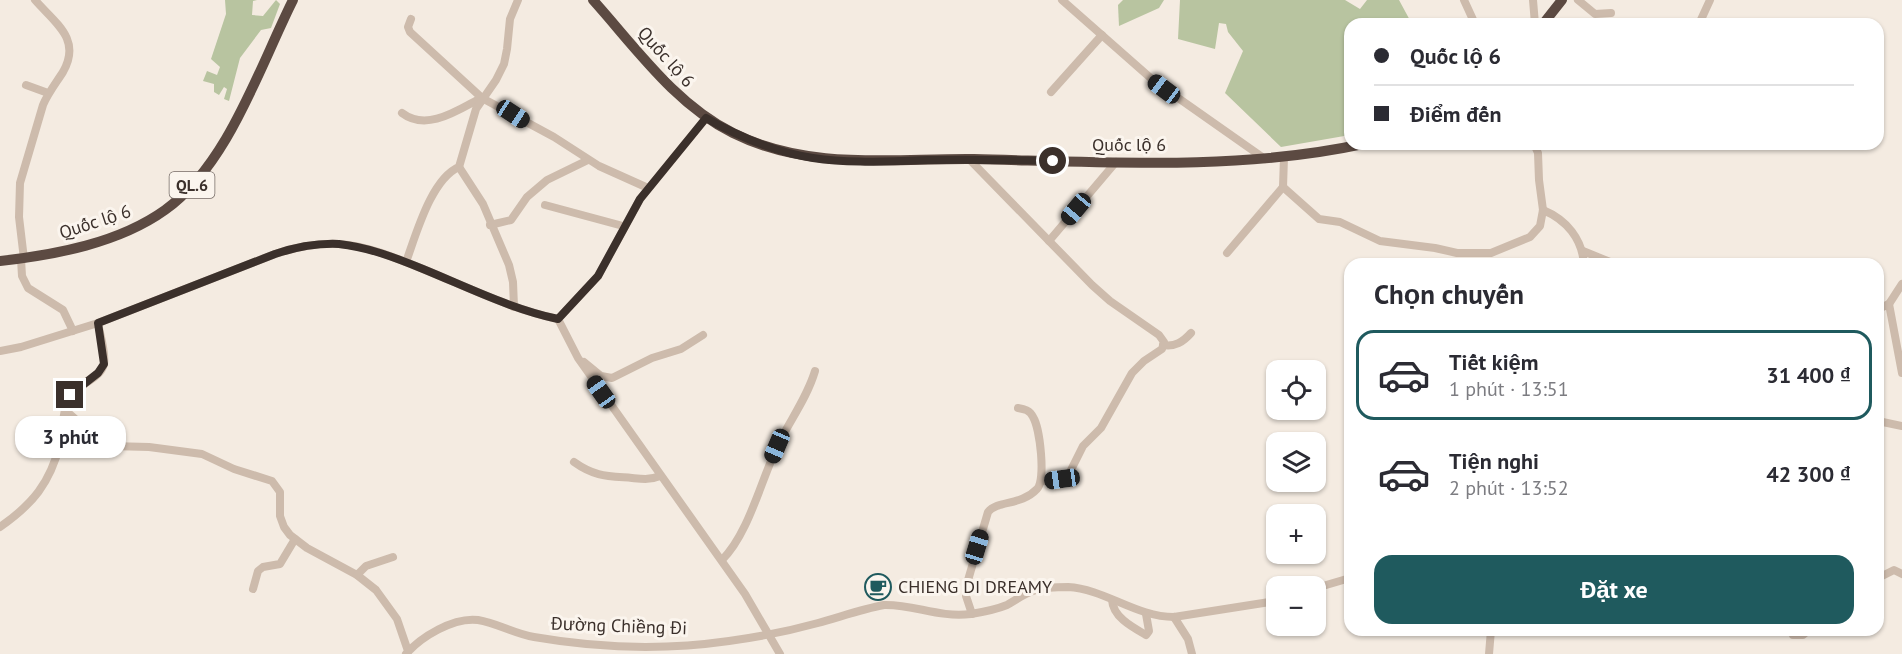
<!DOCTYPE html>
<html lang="vi">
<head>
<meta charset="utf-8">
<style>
	:root { --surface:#fff; --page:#f7f7f7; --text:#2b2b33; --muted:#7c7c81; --line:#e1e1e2; --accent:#1f5a5e }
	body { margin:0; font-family:"PT Sans",sans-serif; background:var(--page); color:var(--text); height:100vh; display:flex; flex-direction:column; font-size:22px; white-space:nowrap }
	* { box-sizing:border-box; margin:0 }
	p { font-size:20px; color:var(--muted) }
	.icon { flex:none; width:33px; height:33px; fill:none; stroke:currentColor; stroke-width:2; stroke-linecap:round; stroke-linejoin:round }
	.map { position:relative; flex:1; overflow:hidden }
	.side { position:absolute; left:1344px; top:258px; width:540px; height:378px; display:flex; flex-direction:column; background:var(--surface); border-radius:18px; box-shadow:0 2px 4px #0004 }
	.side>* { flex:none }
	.banner { position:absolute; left:1344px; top:18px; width:540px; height:132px; border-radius:18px; box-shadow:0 2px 4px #0004; display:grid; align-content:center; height:132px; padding:0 30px; background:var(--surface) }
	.tools { position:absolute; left:1266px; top:360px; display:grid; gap:12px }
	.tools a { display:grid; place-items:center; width:60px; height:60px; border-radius:12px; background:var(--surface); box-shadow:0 2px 4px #0004; font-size:30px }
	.end { position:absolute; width:27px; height:27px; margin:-14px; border:8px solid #3b302b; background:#fff; box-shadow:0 0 0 3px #fff }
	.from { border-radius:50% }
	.bubble { position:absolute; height:42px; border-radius:18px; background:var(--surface); box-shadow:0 2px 4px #0004; font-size:20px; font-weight:600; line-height:42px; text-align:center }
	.car { position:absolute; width:18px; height:36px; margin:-18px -9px; border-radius:8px; box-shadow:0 0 4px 2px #0007; background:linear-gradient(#222 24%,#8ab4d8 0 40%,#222 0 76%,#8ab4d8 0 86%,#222 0) }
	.banner b { display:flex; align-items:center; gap:21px; height:57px; font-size:22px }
	.banner b+b { border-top:2px solid var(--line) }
	.banner i { width:15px; height:15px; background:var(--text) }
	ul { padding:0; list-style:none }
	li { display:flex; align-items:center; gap:18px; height:90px; margin:0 12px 9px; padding:0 18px; border:3px solid transparent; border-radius:18px }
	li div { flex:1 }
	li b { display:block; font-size:22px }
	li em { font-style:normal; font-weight:600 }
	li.on { border-color:var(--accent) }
	li>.icon { width:54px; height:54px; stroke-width:1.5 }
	h2 { padding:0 30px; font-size:27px; line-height:72px }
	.primary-button { display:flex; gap:12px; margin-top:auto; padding:12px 30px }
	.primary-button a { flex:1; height:69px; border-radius:18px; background:var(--accent); color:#fff; font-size:24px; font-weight:600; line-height:69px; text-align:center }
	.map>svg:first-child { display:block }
	.green { fill:#b8c4a0 }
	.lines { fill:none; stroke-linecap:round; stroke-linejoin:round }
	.minor { stroke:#cdbbac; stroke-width:8 }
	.highway { stroke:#5c4a42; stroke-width:10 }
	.route { stroke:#3b302b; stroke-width:8 }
	.labels { text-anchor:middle; stroke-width:6; stroke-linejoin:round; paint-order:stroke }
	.shield { fill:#fbf5ee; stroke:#756b66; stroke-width:1.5 }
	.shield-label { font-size:16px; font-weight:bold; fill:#3b302b }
	.street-label { font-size:18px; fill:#3b302b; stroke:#fbf5ee }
	.poi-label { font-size:18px; fill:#3b302b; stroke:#fbf5ee; text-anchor:start }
</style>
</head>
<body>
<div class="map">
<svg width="1902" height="654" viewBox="0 0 1902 654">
	<rect width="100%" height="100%" fill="#f4ebe1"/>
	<g class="green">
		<path d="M225,0H257L253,1L252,15L263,16L276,0L280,4L271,28L261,30L240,58L229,101L224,99L227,89L224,87L219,95L214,92V84L203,81L207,71L217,75L220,67L211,59L226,14Z"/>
		<path d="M1123,0H1164L1159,8L1119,26L1118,5Z"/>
		<path d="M1180,0H1345L1360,9L1367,0H1399L1412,24H1350V135L1281,147L1225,93L1243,51L1228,32L1226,24L1219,23L1215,49L1178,39Z"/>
	</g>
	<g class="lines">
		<g class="minor">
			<path d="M1062,0L1154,81L1265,159"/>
			<path d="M1464,0L1475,24"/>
			<path d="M1533,0L1535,24"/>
			<path d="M1578,0L1595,14L1611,13"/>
			<path d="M411,19L408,27L410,32L482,98L554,137L599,166L648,188"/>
			<path d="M1699,24L1710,0"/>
			<path d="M26,85L48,93"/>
			<path d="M1051,92L1102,35"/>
			<path d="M402,113C427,132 458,110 481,98"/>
			<path d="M969,159L1092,285L1110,301L1159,335L1164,342L1162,349L1144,361L1132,373L1101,428L1083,446L1068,476L1061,479L1041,481"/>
			<path d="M459,167L483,204L509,265L513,282L514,307"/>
			<path d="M1283,187L1319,219L1340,222L1380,241L1435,248L1457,253H1491L1530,237L1540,226L1543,210L1539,180L1538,153L1534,144"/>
			<path d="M545,205L623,226"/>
			<path d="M1543,210C1567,220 1582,239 1584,264"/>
			<path d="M490,225L511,220L527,197L547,180L588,160"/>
			<path d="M1049,241L1116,162"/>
			<path d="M1583,251L1615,264"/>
			<path d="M1227,253L1283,187L1284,157"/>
			<path d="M21,259L22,276L28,288L63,310L73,331"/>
			<path d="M24,259L19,217L20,183L43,105C48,93 56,83 63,72C82,39 55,23 35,0"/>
			<path d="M406,262C416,235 431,179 459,167L476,109L496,80L504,64L507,49L510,19L518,0"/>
			<path d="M1889,304L1902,373"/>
			<path d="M1878,309L1889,304L1902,284"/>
			<path d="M558,319L578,358L745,594L780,654"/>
			<path d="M1163,345C1175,347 1183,342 1191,333"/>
			<path d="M0,351L21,347L98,323L275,254C296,247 317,243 339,244C368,246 396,258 423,269C467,287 511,309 558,319L598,276L640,199L706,118"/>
			<path d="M584,362L601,376L612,378L652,358L681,349L703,335"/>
			<path d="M65,410L104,444L110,446L149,447L202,454L234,469L272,481L280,492V516L284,527L290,535L307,548L357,575L376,590L397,619L408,651"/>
			<path d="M1878,421L1902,426"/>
			<path d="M574,462C595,477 608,476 632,478C643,479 650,480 660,476"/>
			<path d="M0,527C33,504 50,483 60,444C63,430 62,416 67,403C73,384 100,381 104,364C106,352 100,335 98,323"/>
			<path d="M722,560C749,533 761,480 778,445C790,420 807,398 815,371"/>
			<path d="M357,575L366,566L393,557"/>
			<path d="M1878,578L1894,570L1902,574"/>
			<path d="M1316,588L1350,578"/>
			<path d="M253,589L258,571L263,567L280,564L295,539"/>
			<path d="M1112,600C1113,617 1132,627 1146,635L1149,631L1146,614"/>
			<path d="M972,614L966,596V587L988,512C998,500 1021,506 1037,489C1046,480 1040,428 1033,417C1030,410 1024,409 1018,408"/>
			<path d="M1174,617L1188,639L1192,654"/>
			<path d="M1793,635H1803L1809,630"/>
			<path d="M406,654C421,637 453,617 478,620C497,623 515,634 534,637C597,648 666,650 729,641C759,637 789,631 818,623C840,617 862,609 884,605C914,604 938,618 971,614C983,612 995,610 1007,605C1016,600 1025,593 1036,590C1046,587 1057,587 1068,587C1105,589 1136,617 1174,617L1276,601"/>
			<path d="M1489,654L1491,630"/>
		</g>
		<g class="highway">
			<path d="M593,0C636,48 675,104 733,133C809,171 893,158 974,159C1102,162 1238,171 1363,144"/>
			<path d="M1543,24L1562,0"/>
			<path d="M0,261C55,255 119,243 165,210C228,165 259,68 293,0"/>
		</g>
	</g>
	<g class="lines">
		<path class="route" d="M70,395L98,373L104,364L98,323L275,254C296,247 317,243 339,244C368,247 396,258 423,269C467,287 511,309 558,319L598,276L640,199L706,118C739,137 775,152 813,158C851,164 890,161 928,160C970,159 1011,160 1053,161"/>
	</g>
	<defs>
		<symbol id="cafe-ring" viewBox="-11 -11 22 22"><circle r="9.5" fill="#fbf5ee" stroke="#1f5a5e" stroke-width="1.5"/><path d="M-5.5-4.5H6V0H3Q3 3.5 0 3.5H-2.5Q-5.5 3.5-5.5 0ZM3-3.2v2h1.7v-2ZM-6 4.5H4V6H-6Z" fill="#1f5a5e"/></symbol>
	</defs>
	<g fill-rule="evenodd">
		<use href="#cafe-ring" x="863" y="572" width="30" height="30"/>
	</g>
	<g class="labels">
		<rect class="shield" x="169.5" y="172" width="45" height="26" rx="4.5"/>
		<g class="shield-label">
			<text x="192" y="191">QL.6</text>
		</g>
		<g class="street-label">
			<text transform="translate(666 57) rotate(48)" y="6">Quốc lộ 6</text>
			<text x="1129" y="151">Quốc lộ 6</text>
			<text transform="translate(95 222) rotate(-18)" y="6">Quốc lộ 6</text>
			<text transform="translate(619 626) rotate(2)" y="6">Đường Chiềng Đi</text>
		</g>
		<g class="poi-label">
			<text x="898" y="593">CHIENG DI DREAMY</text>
		</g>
	</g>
</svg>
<div class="tools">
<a><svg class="icon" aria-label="locate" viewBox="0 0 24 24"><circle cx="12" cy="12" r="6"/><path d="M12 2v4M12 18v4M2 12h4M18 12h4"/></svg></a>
<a><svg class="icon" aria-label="layers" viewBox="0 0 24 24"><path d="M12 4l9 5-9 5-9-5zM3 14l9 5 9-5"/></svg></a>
<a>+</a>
<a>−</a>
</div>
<i class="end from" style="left:1053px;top:161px"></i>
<i class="end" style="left:70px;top:395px"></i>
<div class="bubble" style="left:15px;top:416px;width:111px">3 phút</div>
<i class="car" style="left:1164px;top:89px;rotate:307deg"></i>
<i class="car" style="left:513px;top:114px;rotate:123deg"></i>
<i class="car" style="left:1076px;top:209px;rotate:220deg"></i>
<i class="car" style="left:601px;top:392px;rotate:325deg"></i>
<i class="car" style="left:777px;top:446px;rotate:203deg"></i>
<i class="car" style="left:1062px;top:479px;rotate:262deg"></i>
<i class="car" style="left:977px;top:547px;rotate:17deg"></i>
<div class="banner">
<b><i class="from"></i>Quốc lộ 6</b>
<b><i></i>Điểm đến</b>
</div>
<section class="side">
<h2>Chọn chuyến</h2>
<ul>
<li class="on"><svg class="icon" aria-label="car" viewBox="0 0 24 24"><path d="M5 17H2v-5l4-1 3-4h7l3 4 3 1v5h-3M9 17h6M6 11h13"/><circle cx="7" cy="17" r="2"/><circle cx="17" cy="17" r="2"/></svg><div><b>Tiết kiệm</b><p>1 phút · 13:51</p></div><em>31 400 ₫</em></li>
<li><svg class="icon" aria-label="car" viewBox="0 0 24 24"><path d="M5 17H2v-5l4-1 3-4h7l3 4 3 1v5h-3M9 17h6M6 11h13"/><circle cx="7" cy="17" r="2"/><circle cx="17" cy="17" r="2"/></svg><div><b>Tiện nghi</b><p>2 phút · 13:52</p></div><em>42 300 ₫</em></li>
</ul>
<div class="primary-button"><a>Đặt xe</a></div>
</section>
</div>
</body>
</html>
